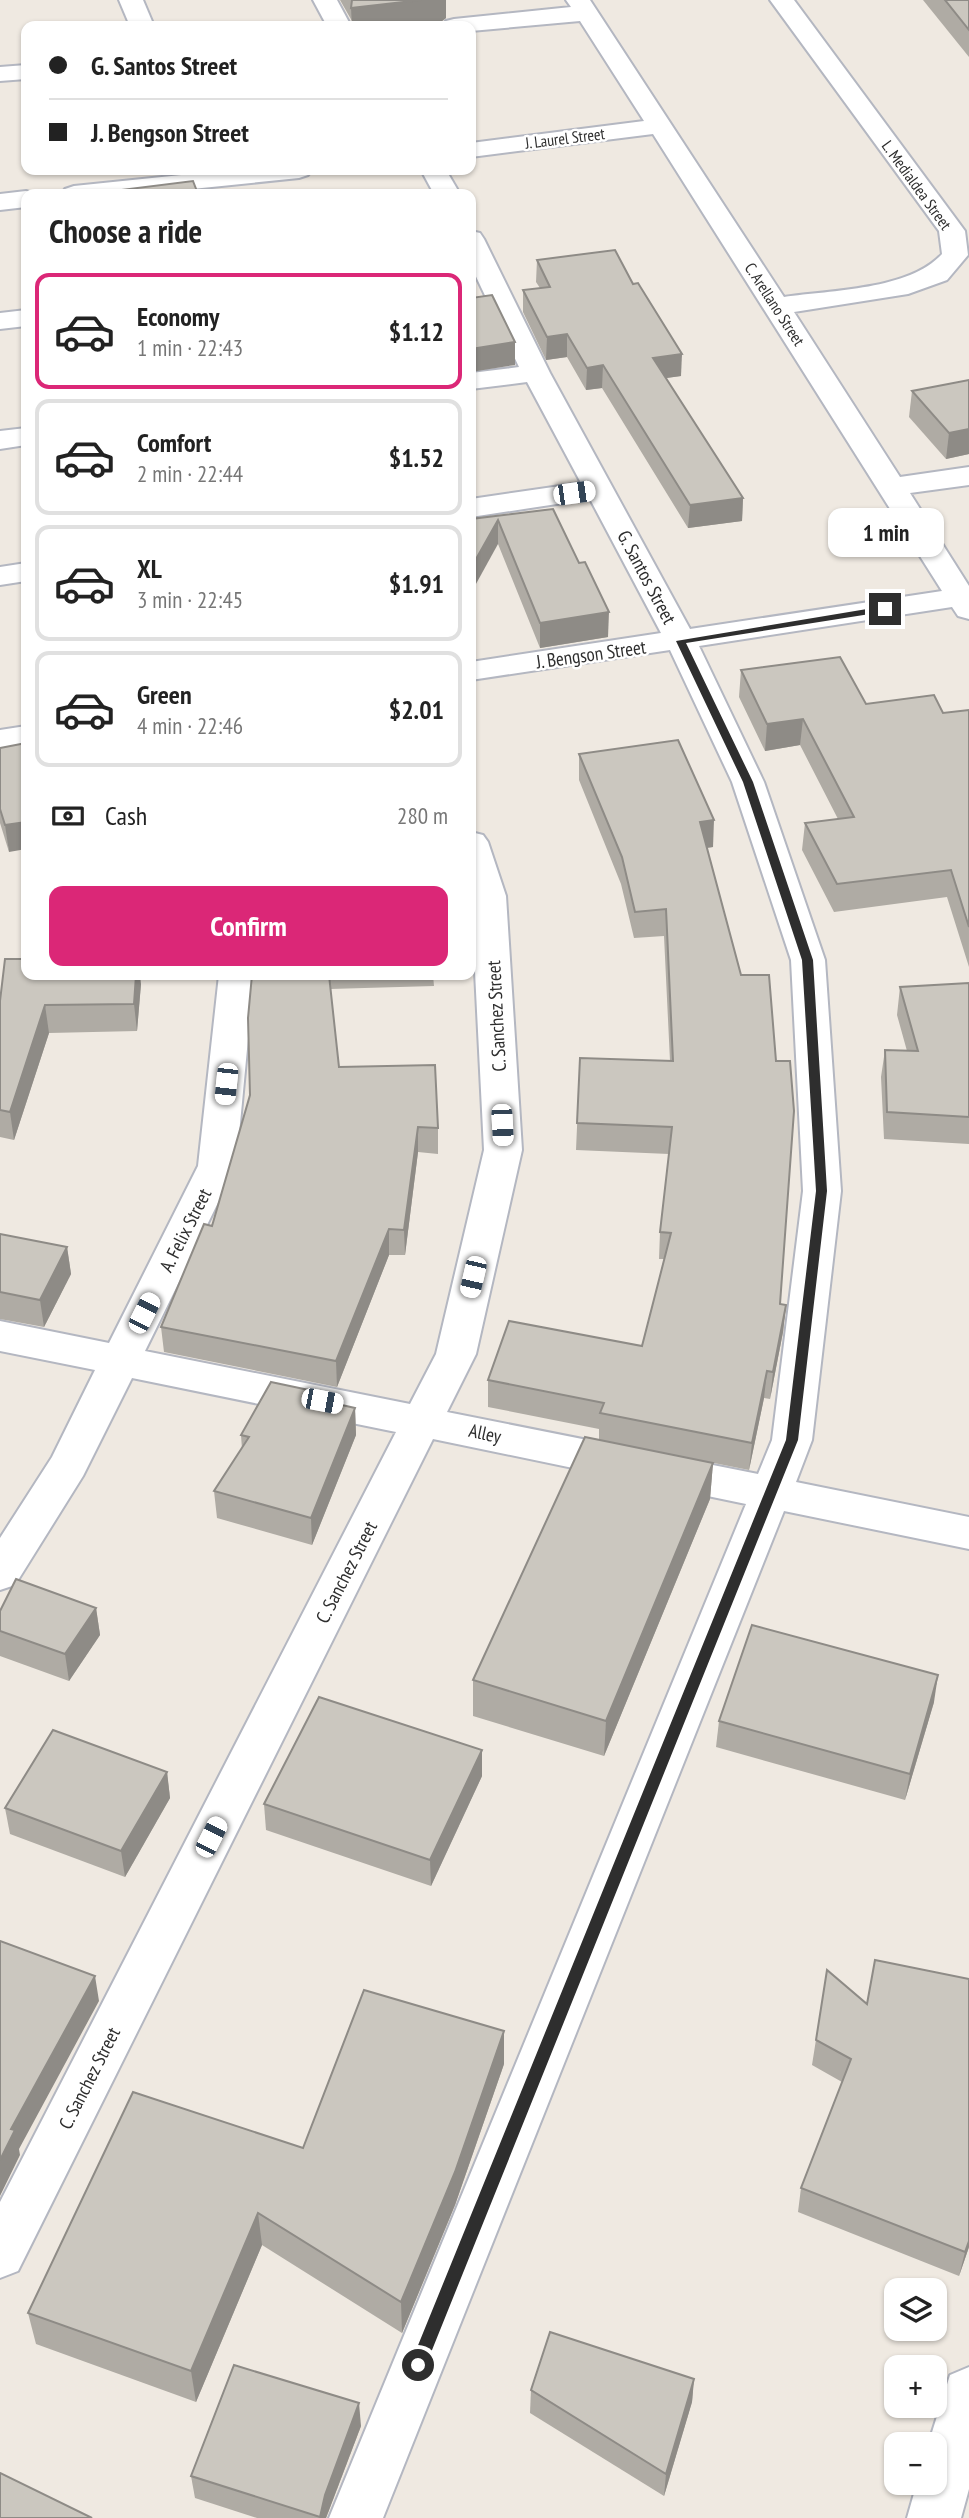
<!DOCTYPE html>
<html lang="en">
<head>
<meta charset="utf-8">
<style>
	:root { --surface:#fff; --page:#f2f2f2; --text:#222; --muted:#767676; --line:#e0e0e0; --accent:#db2777 }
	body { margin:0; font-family:"PT Sans Narrow",sans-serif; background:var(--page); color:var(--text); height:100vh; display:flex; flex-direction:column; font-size:26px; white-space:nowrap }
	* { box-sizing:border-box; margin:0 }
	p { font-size:23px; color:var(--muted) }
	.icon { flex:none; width:38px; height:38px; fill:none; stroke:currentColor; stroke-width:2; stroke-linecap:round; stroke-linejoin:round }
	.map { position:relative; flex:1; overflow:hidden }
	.details { position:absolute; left:21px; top:189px; width:455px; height:791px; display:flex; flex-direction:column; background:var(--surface); border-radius:14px; box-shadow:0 2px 5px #0004 }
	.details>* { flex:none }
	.guide { position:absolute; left:21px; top:21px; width:455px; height:154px; border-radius:14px; box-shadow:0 2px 5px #0004; display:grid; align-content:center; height:154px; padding:0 28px; background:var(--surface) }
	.buttons { position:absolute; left:884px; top:2278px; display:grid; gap:14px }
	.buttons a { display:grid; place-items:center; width:63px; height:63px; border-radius:14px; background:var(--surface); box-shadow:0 2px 5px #0004; font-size:35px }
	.end { position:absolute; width:32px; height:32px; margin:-16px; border:9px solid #2e2e2e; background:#fff; box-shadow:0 0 0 4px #fff }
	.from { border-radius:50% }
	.bubble { position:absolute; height:49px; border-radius:14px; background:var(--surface); box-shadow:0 2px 5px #0004; font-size:23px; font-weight:800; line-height:49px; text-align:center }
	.car { position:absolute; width:21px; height:42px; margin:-21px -10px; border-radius:9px; box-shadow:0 0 5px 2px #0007; background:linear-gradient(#fff 24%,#345 0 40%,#fff 0 76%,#345 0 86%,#fff 0) }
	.guide b { display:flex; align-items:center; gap:24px; height:66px; font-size:26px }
	.guide b+b { border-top:2px solid var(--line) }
	.guide i { width:18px; height:18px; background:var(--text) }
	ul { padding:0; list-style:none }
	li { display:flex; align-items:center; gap:21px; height:116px; margin:0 14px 10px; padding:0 14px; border:4px solid var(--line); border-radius:14px }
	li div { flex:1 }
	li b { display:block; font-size:26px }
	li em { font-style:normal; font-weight:800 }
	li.active { border-color:var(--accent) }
	li>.icon { width:63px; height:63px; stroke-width:1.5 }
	h2 { padding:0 28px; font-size:32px; line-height:84px }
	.pay { display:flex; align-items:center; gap:18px; height:77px; padding:0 28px; font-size:26px }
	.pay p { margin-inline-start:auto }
	.cta { display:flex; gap:14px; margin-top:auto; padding:14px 28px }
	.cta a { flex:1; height:80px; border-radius:14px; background:var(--accent); color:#fff; font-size:28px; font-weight:800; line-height:80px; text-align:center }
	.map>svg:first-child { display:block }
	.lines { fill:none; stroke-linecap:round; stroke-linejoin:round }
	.minor-casing { stroke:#b4b7c1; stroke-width:4 }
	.minor { fill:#fff; fill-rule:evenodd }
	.wall { fill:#afaba4 }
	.shaded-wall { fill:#8e8b86 }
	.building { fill:#cbc7bf; stroke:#8e8b86; stroke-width:2 }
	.route { fill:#2e2e2e }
	.labels { text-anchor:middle; stroke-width:5; stroke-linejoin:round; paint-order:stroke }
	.far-street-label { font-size:16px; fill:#2e2e2e; stroke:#fff }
	.street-label { font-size:19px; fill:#2e2e2e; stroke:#fff }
</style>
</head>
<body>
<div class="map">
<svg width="969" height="2518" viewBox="0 0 969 2518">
	<rect width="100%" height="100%" fill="#efe9e1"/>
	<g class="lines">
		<defs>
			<g id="minor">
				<path d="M119,0H143L154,26H130Z"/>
				<path d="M313,0H337L351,26H327Z"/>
				<path d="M566,0H590L784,297C832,290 909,290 942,254L939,231L770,0H794L965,231L968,255L947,280L908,294L794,312L900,477L969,467V485L910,493L969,586V619L958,616L952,607L699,646L764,782L825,960L841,1191L812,1440L796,1482L969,1517V1549L784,1511L383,2518H329L746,1504L433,1439L18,2271L0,2278V2202L396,1432L132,1378L83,1476L15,1585L0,1590V1538L52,1457L95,1370L0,1351V1321L109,1343L198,1166L219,975H254L236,1166L145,1351L410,1404L436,1354L484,1150L471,892V832L483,835L488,842L506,896L522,1150L476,1354L447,1412L758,1474L772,1440L803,1191L791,960L732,782L670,650L471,680V662L661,633L590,499L471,517V499L581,483L527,382L471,389V373L519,367L471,266V231L480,233L484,239L550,373L690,629L942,591L653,134L471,157V143L644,121L580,21L471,31V26H442L446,21L454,19L571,7Z"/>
				<path d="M26,65V79L0,81V67Z"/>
				<path d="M230,170H312L308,175L299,178L143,194H61L65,189L74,186Z"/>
				<path d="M421,170H446L460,194H434Z"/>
				<path d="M26,191L35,194H26V207L0,210V194Z"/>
				<path d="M26,310V326L0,329V313Z"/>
				<path d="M26,428V445L0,449V431Z"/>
				<path d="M26,563V581L0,585V567Z"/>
				<path d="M26,726V746L0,750V730Z"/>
				<path d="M969,2367V2489L961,2518H907L917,2483H934V2445H928L950,2375Z"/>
			</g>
		</defs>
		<use href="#minor" class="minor-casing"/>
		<use href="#minor" class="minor"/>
	</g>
	<g class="wall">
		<path d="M340,0H446V18L442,21L397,26H352V21Z"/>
		<path d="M923,0H969V57Z"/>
		<path d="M537,260L681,376L666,378L743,498L742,521L688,528L602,388L586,390L567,357L546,360L523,312V290L540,288L536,282Z"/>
		<path d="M969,380V454L946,459L909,417L912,391Z"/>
		<path d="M553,509L608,637L540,648L498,544L471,519Z"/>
		<path d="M741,670L866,704L943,713L969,710V967L947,897L834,912L802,850L805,823L838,819L800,745L765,751L739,697Z"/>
		<path d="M0,748L9,852L0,823Z"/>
		<path d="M579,754L713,847L706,848L780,1304L786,1305L783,1332L770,1399L764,1398L749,1470L604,1441L713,1463L710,1499L604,1756L473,1716V1680L599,1439V1429L488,1407V1380L642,1346L664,1259H659L660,1232L669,1154L576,1150L580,1058L670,1061L664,936L634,938L621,884L579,780Z"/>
		<path d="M252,975H433L434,986L330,989L339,1067L438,1128V1154L418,1152L405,1255H389L337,1387L164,1352L161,1327L212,1226L250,1095Z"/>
		<path d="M969,983V1144L884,1139L881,1077L885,1050L907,1051L897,1015L900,987Z"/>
		<path d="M141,984L137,1031L49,1033L14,1140L0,1137V1001Z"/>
		<path d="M0,1234L67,1247L71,1274L44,1327L0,1319Z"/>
		<path d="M323,1393V1400L355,1408L356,1435L312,1545L217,1518L214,1491L242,1449L241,1435Z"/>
		<path d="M96,1608L100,1635L69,1681L0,1656V1611Z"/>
		<path d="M934,1702L905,1800L716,1747L719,1721Z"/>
		<path d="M482,1750V1776L431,1886L266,1830L264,1804Z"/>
		<path d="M167,1772L170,1798L125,1877L10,1834L5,1808Z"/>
		<path d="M827,1970L867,2004L969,2247L959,2276L798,2212L801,2188L842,2082L812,2065Z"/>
		<path d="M504,2064L455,2205L402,2333L262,2245L196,2402L36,2344L28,2313L303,2148Z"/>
		<path d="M694,2379L692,2402L664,2496L530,2413L531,2390Z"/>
		<path d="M361,2426L326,2518H257L195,2498L191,2476Z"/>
	</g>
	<g class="shaded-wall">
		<path d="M421,0H446V18L442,21L397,26H352L351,8Z"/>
		<path d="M567,334V357L546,360L547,337Z"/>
		<path d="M515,342V365L471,372V349Z"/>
		<path d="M682,354L681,376L652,380L653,358Z"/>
		<path d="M603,365L602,388L586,390L587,368Z"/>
		<path d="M969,429V454L946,459L949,433Z"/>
		<path d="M743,498L742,521L688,528L690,505Z"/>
		<path d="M498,520V544L471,593V568Z"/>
		<path d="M609,612L608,637L540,648V623Z"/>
		<path d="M803,719L800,745L765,751L767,724Z"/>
		<path d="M714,820L713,847L698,849L700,822Z"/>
		<path d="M26,822V849L9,852L5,825Z"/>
		<path d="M136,975H140L141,984L137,1031L134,1004Z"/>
		<path d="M45,1005L49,1033L14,1140L10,1112Z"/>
		<path d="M418,1127V1152L405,1255L404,1230Z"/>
		<path d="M389,1229V1255L337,1387L336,1361Z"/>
		<path d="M67,1247L71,1274L44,1327L40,1300Z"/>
		<path d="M786,1305L783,1332L770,1399L773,1372Z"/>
		<path d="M767,1371L764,1398L749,1470L752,1443Z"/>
		<path d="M355,1408L356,1435L312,1545L311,1518Z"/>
		<path d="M713,1463L710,1499L604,1756L606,1721Z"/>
		<path d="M96,1608L100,1635L69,1681L65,1654Z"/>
		<path d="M938,1675L934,1702L905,1800L910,1774Z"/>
		<path d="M482,1750V1776L431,1886L430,1860Z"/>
		<path d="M167,1772L170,1798L125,1877L121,1851Z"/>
		<path d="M95,1976L99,2001L19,2149L20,2155L0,2196V2160L11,2129Z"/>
		<path d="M504,2031V2064L455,2205L402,2333L401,2302Z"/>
		<path d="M258,2213L262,2245L196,2402L191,2371Z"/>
		<path d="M969,2241V2247L959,2276L965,2252Z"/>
		<path d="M694,2379L692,2402L664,2496L666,2474Z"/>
		<path d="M359,2403L361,2426L326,2518H320L325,2495Z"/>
	</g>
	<g class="building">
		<path d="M352,0H421L351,8Z"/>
		<path d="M945,0H969V30Z"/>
		<path d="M193,181L198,194H106L105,192Z"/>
		<path d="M615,250L633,284L638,283L682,354L653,358L743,498L690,505L603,365L587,368L567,334L547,337L523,290L550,287L537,260Z"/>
		<path d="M492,295L515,342L471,349V298Z"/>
		<path d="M969,380V429L949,433L912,391Z"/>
		<path d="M553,509L579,563L585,562L609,612L540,623L498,520L471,568V519Z"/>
		<path d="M840,657L866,704L934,695L943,713L969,710V927L951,870L837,884L805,823L854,817L803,719L767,724L741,670Z"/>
		<path d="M678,740L714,820L700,822L741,975H769L776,1061H790L794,1111L780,1304L786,1305L773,1372L767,1371L752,1443L600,1413L604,1403L488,1380L509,1321L642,1346L671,1233L660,1232L672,1127L577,1123L580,1058L673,1061L666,909L635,912L622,857L579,754Z"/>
		<path d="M26,743V822L5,825L0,809V748Z"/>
		<path d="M5,959H26V975H136L134,1004L45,1005L10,1112L0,1110V1001Z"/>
		<path d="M252,975H329L339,1067L435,1065L438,1128L418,1127L404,1230L389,1229L336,1361L161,1327L204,1224L212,1226L250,1095L248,1018Z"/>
		<path d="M969,983V1117L887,1112L885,1050L918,1051L900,987Z"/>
		<path d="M0,1234L67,1247L40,1300L0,1292Z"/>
		<path d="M271,1382L323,1393L320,1400L355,1408L311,1518L214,1491L249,1437L241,1435Z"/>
		<path d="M585,1437L713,1463L606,1721L473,1680Z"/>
		<path d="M16,1579L96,1608L65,1654L0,1631V1611Z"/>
		<path d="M752,1625L938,1675L910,1774L719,1721Z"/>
		<path d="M319,1697L482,1750L430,1860L264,1804Z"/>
		<path d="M53,1730L167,1772L121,1851L5,1808Z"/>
		<path d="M0,1941L95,1976L11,2129L15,2130L0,2160Z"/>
		<path d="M875,1960L969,1979V2241L965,2252L801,2188L851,2059L816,2040L827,1970L867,2004Z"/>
		<path d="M364,1990L504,2031L455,2172L401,2302L258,2213L191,2371L28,2313L133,2092L303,2148Z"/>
		<path d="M550,2332L694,2379L666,2474L531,2390Z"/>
		<path d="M234,2365L359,2403L325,2495L320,2517L191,2476Z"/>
		<path d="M0,2473L92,2518H0Z"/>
	</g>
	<path class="route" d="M885,606L889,611L686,643L753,782L813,960L827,1191L798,1440L426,2365L418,2372L410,2365L786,1440L816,1191L802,960L743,782L676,641Z"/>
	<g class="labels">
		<g class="far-street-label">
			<text transform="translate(565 138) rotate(-7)" y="6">J. Laurel Street</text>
			<text transform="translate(917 185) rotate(54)" y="6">L. Medialdea Street</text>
			<text transform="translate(775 304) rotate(57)" y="6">C. Arellano Street</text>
		</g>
		<g class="street-label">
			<text transform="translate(647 577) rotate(62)" y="7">G. Santos Street</text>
			<text transform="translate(591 654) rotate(-8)" y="7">J. Bengson Street</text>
			<text transform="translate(496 1016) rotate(-93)" y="7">C. Sanchez Street</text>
			<text transform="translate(185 1230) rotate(-63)" y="7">A. Felix Street</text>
			<text transform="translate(485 1433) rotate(12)" y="7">Alley</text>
			<text transform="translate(346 1572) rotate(-63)" y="7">C. Sanchez Street</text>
			<text transform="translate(89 2078) rotate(-63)" y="7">C. Sanchez Street</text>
		</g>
	</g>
</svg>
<div class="buttons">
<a><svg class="icon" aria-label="layers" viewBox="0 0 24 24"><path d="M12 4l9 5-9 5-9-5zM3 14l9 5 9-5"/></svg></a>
<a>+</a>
<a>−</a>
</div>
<i class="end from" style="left:418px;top:2365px"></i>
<i class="end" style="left:885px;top:609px"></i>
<div class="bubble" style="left:828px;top:508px;width:116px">1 min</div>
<i class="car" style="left:574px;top:493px;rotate:82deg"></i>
<i class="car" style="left:226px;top:1084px;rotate:186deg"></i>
<i class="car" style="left:502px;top:1125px;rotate:177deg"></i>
<i class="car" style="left:473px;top:1277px;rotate:193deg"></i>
<i class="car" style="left:144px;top:1313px;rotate:27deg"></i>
<i class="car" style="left:322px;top:1401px;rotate:101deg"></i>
<i class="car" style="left:211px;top:1837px;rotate:27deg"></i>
<div class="guide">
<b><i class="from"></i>G. Santos Street</b>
<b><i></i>J. Bengson Street</b>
</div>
<section class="details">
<h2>Choose a ride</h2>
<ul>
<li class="active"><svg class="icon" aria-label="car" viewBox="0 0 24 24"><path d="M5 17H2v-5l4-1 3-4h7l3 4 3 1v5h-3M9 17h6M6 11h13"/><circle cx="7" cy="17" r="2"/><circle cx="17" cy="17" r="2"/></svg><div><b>Economy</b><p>1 min · 22:43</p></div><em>$1.12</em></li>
<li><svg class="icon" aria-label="car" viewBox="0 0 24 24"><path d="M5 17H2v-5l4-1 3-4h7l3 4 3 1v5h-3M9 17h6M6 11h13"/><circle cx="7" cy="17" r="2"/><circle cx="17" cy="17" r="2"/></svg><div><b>Comfort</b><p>2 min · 22:44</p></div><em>$1.52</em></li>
<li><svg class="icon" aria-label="car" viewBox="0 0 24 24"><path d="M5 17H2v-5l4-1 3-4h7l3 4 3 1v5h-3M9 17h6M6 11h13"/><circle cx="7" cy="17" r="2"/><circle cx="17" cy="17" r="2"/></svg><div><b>XL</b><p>3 min · 22:45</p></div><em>$1.91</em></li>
<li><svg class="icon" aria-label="car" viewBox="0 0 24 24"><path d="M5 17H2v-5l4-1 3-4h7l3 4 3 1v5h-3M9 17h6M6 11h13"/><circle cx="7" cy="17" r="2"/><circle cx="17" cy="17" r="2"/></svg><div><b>Green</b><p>4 min · 22:46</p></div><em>$2.01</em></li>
</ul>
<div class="pay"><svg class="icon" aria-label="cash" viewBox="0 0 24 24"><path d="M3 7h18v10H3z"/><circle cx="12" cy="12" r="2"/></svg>Cash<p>280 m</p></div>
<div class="cta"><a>Confirm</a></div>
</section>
</div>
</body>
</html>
